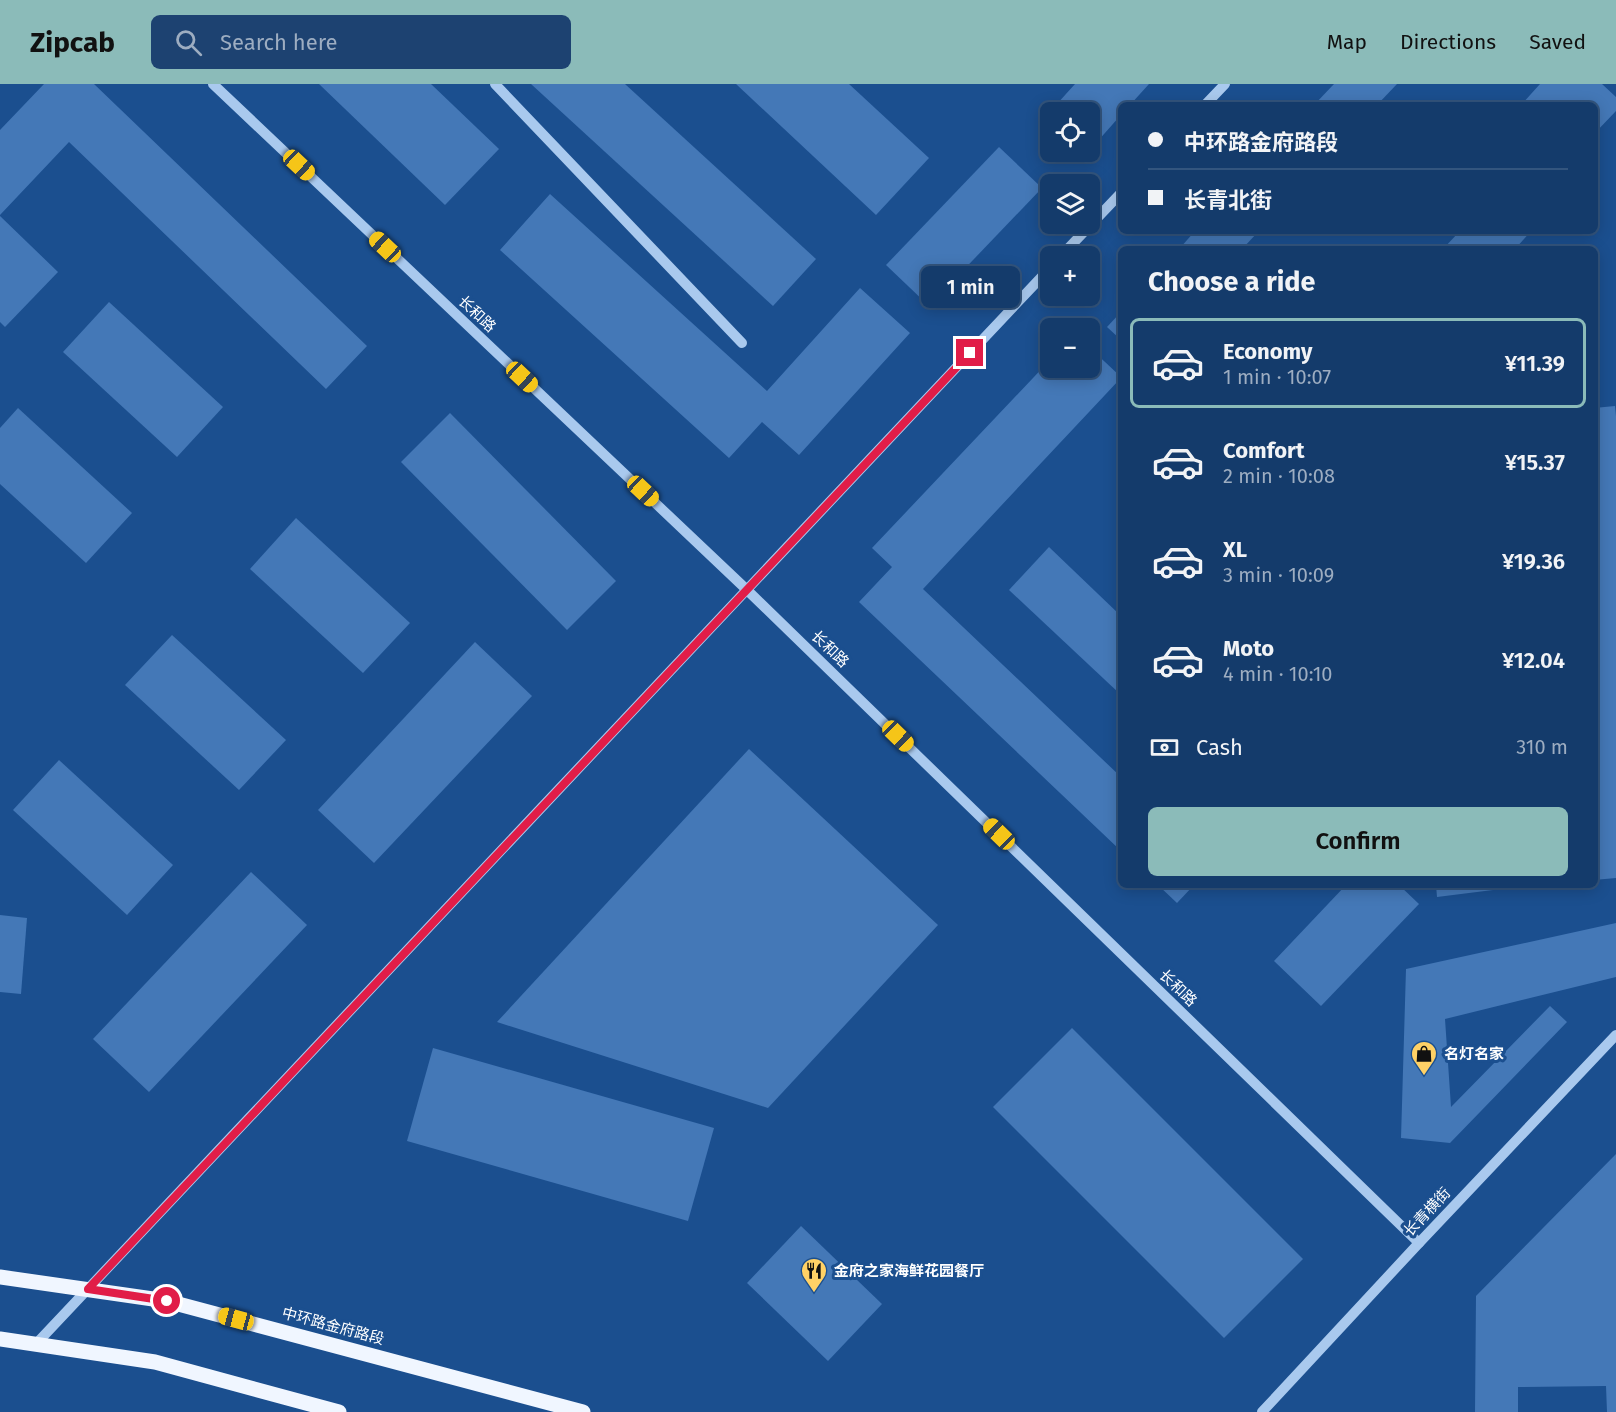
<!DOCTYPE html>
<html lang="en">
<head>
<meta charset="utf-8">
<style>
	:root { --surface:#143b6b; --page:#1d4271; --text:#f1f3f6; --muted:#9dadc1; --line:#33557e; --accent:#8bbbb9 }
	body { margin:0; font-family:"Fira Sans","Noto Sans SC",sans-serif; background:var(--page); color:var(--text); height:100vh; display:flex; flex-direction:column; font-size:22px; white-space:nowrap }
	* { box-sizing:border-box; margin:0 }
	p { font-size:20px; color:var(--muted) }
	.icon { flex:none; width:33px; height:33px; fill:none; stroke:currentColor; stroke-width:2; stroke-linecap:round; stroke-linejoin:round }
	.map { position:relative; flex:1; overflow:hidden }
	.side { position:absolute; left:1118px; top:162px; width:480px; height:642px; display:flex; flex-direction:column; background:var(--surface); border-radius:9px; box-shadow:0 3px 15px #0003,0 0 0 2px var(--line) }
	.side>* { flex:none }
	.banner { position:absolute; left:1118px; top:18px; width:480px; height:132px; border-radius:9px; box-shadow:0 3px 15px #0003,0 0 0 2px var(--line); display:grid; align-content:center; height:132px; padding:0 30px; background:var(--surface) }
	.fabs { position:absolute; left:1040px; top:18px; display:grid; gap:12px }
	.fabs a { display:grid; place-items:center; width:60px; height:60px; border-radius:9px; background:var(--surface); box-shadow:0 3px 15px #0003,0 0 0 2px var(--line); font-size:30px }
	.end { position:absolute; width:27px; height:27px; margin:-14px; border:8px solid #e11d48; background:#fff; box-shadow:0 0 0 3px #fff }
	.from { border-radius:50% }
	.bubble { position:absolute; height:42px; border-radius:9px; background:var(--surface); box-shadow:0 3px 15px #0003,0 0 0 2px var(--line); font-size:20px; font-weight:600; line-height:42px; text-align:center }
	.car { position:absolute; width:18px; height:36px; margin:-18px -9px; border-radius:8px; box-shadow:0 0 4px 2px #0007; background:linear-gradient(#f5c518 24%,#345 0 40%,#f5c518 0 76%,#345 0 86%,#f5c518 0) }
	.banner b { display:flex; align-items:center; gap:21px; height:57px; font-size:22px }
	.banner b+b { border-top:2px solid var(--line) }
	.banner i { width:15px; height:15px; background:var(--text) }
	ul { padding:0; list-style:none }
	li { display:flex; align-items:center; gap:18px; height:90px; margin:0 12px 9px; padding:0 18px; border:3px solid transparent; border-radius:9px }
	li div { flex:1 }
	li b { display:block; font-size:22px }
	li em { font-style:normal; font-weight:600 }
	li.selected { border-color:var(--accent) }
	li>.icon { width:54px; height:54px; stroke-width:1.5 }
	h2 { padding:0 30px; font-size:27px; line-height:72px }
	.pay { display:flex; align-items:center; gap:15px; height:66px; padding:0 30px; font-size:22px }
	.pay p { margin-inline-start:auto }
	.cta { display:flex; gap:12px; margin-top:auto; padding:12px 30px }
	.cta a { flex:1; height:69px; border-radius:9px; background:var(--accent); color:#111; font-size:24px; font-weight:600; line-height:69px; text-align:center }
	header { display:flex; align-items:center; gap:36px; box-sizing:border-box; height:84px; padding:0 30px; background:var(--accent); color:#111 }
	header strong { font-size:28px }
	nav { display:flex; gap:33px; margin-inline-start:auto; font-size:21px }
	.search { width:420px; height:54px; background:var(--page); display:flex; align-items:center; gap:15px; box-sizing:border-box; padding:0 21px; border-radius:9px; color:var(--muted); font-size:22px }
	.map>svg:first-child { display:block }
	.building { fill:#4478b7 }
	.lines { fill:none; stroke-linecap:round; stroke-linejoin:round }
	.minor { stroke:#a9c9ee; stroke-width:10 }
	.major { stroke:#f0f6ff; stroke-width:15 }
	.route { stroke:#e11d48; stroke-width:8 }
	.labels { text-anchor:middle; stroke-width:6; stroke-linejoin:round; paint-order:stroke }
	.street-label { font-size:15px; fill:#fff; stroke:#1b4f8f }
	.poi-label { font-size:15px; font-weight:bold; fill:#fff; stroke:#1b4f8f; text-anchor:start }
</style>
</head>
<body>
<header>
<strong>Zipcab</strong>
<div class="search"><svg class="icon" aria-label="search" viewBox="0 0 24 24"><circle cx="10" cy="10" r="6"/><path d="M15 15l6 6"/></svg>Search here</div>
<nav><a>Map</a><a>Directions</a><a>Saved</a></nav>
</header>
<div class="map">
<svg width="1616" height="1328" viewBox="0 0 1616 1328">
	<rect width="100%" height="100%" fill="#1b4f8f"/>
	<g class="building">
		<path d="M44,0H94L367,262L326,305L69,58L0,131V46Z"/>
		<path d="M319,0H431L499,65L445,121Z"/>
		<path d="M531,0H625L816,175L773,222Z"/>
		<path d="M736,0H849L929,74L876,131Z"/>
		<path d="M1075,0H1149L1130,21H1120V32L1089,67V28H1050V33L1047,31Z"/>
		<path d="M1334,0H1397L1377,21H1314Z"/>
		<path d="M1540,0H1602L1616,13V27L1594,50V21H1521Z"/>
		<path d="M999,63L1042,104L929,222L886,181Z"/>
		<path d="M550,110L767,307L860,204L910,249L799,371L762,338L729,374L500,166Z"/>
		<path d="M0,132L58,188L5,243L0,238Z"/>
		<path d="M1195,147H1259L1242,165H1181L1180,164Z"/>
		<path d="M1457,147H1531L1515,165H1443L1459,148Z"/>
		<path d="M109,218L223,323L177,373L63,268Z"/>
		<path d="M1120,229V255L1107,243Z"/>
		<path d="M1089,263L1120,292V295L923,505L1120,692V766L859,518L892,483L872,464L1050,276V284H1089Z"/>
		<path d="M1615,322L1616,332V794L1594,796V324Z"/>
		<path d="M18,324L132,429L86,479L0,400V344Z"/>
		<path d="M450,329L616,497L567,546L401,378Z"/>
		<path d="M296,434L410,539L363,589L250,485Z"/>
		<path d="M1049,463L1120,531V610L1009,506Z"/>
		<path d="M172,551L286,656L239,706L125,601Z"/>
		<path d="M475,558L532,612L374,779L318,726Z"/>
		<path d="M749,665L938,841L768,1024L497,938Z"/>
		<path d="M59,676L173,781L127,831L13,726Z"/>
		<path d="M251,788L307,841L149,1008L93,955Z"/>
		<path d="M1158,801H1194L1177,819Z"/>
		<path d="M1346,801H1399L1419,820L1321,922L1274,877Z"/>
		<path d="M1436,801H1525V802L1437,813Z"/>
		<path d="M0,831L27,834L21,910L0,908Z"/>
		<path d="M1616,839V893L1445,935L1451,1023L1550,922L1567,938L1450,1059L1401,1054L1406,885Z"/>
		<path d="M1072,944L1303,1175L1224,1254L993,1023Z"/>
		<path d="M433,964L714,1044L688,1137L407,1057Z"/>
		<path d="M1616,1070V1328H1607L1606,1302L1518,1303V1328H1475L1476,1212Z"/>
		<path d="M801,1142L882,1220L828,1277L747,1199Z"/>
	</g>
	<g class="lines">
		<g class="minor">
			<path d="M213,0L746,505L1419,1159"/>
			<path d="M495,0L742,259"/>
			<path d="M1205,21L1225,0"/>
			<path d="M1061,172L1120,110"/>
			<path d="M36,1260L1050,184"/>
			<path d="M1262,1328L1419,1159L1616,951"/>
		</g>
		<g class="major">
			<path d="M0,1193L167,1217L583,1328"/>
			<path d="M0,1255L155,1278L339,1328"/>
		</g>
	</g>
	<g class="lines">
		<path class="route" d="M167,1217L88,1205L970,269"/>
	</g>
	<defs>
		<symbol id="shop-pin" viewBox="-11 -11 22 30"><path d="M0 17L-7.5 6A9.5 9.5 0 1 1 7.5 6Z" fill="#ffd166" stroke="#1b4f8f"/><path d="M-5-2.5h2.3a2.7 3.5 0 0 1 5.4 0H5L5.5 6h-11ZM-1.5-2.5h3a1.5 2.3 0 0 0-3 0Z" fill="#111"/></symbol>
		<symbol id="restaurant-pin" viewBox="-11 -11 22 30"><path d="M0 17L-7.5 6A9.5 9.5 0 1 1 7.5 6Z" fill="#ffd166" stroke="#1b4f8f"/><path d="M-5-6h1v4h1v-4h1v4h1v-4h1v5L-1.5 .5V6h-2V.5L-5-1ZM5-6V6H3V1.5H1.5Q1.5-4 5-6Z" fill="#111"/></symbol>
	</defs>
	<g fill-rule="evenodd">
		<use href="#shop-pin" x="1409" y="955" width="30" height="40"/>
		<use href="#restaurant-pin" x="799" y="1172" width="30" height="40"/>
	</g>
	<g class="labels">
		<g class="street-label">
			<text transform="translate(477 230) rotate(43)" y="5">长和路</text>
			<text transform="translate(830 565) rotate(44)" y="5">长和路</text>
			<text transform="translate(1178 904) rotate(44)" y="5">长和路</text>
			<text transform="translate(1427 1128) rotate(-47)" y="5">长青横街</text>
			<text transform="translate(333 1242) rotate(15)" y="5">中环路金府路段</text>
		</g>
		<g class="poi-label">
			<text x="1444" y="975">名灯名家</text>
			<text x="834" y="1192">金府之家海鲜花园餐厅</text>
		</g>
	</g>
</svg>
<div class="fabs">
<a><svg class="icon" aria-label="locate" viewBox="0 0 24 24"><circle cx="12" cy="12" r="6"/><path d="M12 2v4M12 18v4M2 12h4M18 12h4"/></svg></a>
<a><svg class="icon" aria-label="layers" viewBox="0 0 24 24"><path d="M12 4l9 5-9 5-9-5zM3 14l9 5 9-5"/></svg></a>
<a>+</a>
<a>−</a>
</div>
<i class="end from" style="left:167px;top:1217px"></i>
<i class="end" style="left:970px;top:269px"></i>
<div class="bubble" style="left:921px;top:182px;width:99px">1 min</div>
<i class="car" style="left:299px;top:81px;rotate:133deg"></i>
<i class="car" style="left:385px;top:163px;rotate:313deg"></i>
<i class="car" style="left:522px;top:293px;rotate:133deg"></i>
<i class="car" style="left:643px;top:407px;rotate:133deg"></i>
<i class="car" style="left:898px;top:652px;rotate:134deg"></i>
<i class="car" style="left:999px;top:750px;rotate:314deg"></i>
<i class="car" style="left:236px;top:1235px;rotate:285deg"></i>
<div class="banner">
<b><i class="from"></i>中环路金府路段</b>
<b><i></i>长青北街</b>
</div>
<section class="side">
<h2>Choose a ride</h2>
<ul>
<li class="selected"><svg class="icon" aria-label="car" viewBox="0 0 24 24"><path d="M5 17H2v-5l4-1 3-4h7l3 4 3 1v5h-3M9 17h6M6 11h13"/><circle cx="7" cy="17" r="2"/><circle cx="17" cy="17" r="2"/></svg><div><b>Economy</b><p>1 min · 10:07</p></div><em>¥11.39</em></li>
<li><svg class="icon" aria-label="car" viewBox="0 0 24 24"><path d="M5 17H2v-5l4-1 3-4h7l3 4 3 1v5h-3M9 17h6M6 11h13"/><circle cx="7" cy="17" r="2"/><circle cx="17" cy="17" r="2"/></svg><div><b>Comfort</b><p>2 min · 10:08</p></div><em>¥15.37</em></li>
<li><svg class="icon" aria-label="car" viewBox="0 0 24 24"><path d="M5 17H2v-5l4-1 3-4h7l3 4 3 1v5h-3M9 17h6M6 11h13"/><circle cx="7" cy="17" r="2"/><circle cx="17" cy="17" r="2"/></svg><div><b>XL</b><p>3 min · 10:09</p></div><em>¥19.36</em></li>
<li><svg class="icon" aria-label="car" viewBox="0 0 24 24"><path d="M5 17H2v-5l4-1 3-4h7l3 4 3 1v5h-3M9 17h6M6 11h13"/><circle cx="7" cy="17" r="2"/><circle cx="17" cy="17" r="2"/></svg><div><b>Moto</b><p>4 min · 10:10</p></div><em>¥12.04</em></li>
</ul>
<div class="pay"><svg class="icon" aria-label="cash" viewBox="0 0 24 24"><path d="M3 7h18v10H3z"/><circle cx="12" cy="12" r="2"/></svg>Cash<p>310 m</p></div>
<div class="cta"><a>Confirm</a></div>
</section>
</div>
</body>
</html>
